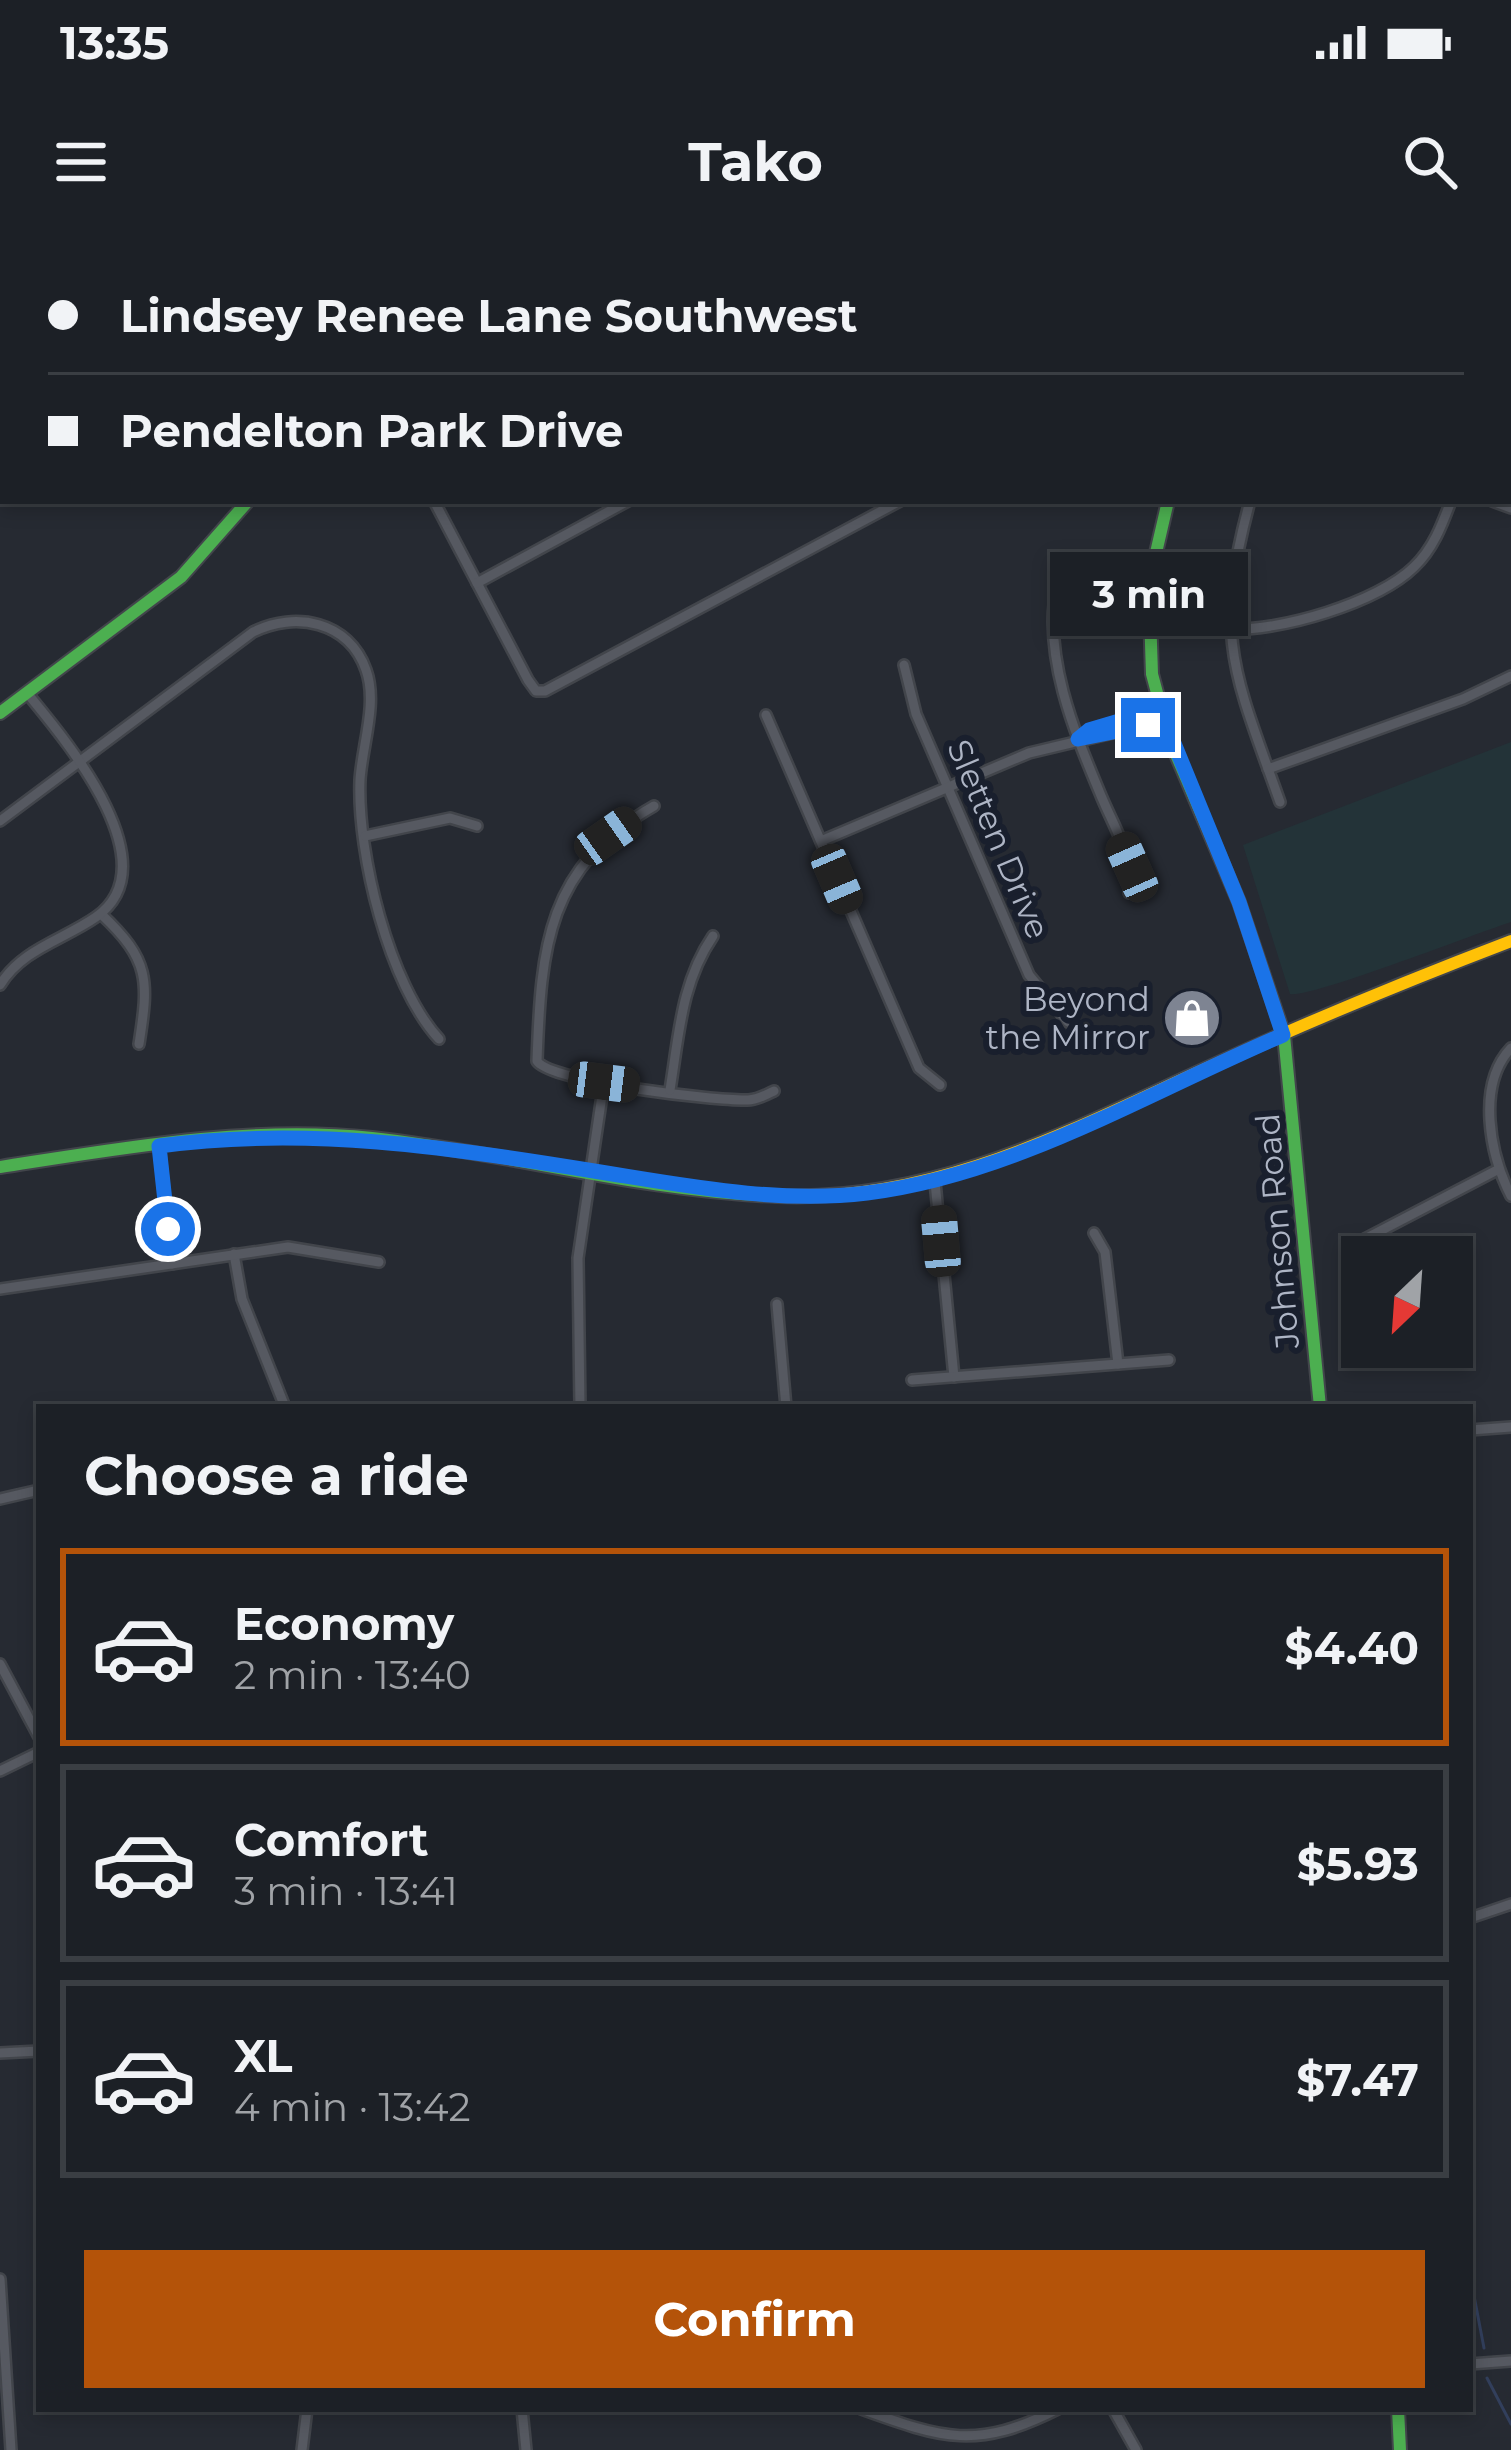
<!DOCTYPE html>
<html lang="en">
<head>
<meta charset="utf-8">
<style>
	:root { --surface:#1c2026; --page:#292d32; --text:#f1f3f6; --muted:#a0a3a7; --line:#3a3e43; --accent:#b45309 }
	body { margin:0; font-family:Montserrat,sans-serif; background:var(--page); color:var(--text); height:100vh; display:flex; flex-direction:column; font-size:45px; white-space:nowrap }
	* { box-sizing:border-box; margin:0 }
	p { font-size:39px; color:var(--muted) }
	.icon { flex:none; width:66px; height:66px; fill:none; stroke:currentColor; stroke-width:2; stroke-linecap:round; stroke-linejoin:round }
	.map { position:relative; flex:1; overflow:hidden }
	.panel { position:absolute; left:36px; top:1164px; width:1437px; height:1008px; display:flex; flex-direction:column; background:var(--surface); border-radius:0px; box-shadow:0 6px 18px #0003,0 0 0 3px var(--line) }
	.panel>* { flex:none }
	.top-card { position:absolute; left:0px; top:0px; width:1512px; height:264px; box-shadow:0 6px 18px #0003,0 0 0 3px var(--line); display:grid; align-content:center; height:264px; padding:0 48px; background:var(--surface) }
	.needle { width:78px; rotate:205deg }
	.tools { position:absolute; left:1341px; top:996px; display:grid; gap:24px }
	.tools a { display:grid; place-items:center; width:132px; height:132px; border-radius:0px; background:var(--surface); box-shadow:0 6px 18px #0003,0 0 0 3px var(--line); font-size:60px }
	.end { position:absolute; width:54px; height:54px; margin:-27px; border:15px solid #1a73e8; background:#fff; box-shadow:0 0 0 6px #fff }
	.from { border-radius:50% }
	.bubble { position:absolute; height:84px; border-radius:0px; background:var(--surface); box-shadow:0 6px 18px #0003,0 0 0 3px var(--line); font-size:39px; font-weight:700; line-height:84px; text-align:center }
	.car { position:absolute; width:36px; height:72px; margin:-36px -18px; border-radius:15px; box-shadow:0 0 9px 3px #0007; background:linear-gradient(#222 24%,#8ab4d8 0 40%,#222 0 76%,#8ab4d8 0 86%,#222 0) }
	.top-card b { display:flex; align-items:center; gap:42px; height:114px; font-size:45px }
	.top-card b+b { border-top:3px solid var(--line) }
	.top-card i { width:30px; height:30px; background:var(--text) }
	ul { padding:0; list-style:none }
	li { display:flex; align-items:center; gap:36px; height:198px; margin:0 24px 18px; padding:0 24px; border:6px solid var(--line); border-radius:0px }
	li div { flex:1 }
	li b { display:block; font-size:45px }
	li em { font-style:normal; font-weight:700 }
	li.current { border-color:var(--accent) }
	li>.icon { width:108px; height:108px; stroke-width:1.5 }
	h2 { padding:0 48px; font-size:54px; line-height:144px }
	.cta { display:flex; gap:24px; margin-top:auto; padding:24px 48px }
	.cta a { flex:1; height:138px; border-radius:0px; background:var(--accent); color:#fff; font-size:48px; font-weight:700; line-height:138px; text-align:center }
	.status { display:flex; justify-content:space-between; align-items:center; height:84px; padding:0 60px; background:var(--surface); direction:ltr }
	.status svg { height:33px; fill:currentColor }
	header { display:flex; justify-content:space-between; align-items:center; height:156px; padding:0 48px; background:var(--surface); font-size:54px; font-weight:700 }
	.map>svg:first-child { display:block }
	.green { fill:#233338 }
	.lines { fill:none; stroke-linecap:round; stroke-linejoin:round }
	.stream { stroke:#323f5c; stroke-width:3 }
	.street-casing { stroke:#42454b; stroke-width:14 }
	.fast-casing { stroke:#42454b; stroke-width:16 }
	.slow-casing { stroke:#42454b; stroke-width:16 }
	.jam-casing { stroke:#42454b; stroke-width:16 }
	.street { stroke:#565961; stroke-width:9 }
	.fast { stroke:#4caf50; stroke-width:12 }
	.slow { stroke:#ffc107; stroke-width:12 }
	.jam { stroke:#c62828; stroke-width:12 }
	.route { stroke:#1a73e8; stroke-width:15 }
	.labels { text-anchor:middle; stroke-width:12; stroke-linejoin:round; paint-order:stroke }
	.street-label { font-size:33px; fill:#aeb5c5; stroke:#191f2d }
	.poi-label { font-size:33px; fill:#aeb5c5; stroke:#191f2d; text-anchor:end }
</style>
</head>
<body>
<div class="status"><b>13:35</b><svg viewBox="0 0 49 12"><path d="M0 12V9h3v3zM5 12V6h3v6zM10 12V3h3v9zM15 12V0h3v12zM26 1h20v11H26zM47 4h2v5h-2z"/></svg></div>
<header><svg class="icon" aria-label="menu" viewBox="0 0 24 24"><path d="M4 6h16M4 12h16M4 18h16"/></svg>Tako<svg class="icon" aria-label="search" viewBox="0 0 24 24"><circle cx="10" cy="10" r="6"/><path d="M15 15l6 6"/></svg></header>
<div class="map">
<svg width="1511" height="2210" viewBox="0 0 1511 2210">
	<rect width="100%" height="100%" fill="#262a32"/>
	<path class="green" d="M1511,502V682C1477,693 1308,759 1290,754L1243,605Z"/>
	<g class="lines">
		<g class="stream">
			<path d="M1470,2035L1484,2108"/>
			<path d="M1487,2138L1511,2184"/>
		</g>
		<defs>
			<g id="street">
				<path d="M742,0L744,3"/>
				<path d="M982,0L983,3"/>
				<path d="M1135,0L1136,3"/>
				<path d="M434,261L528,440L536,451H545L900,261"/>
				<path d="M1250,261C1213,398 1234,433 1280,562"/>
				<path d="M1492,261L1511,268"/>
				<path d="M477,343L628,261"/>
				<path d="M1057,344C1042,416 1074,491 1102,558C1116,591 1134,618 1129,653"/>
				<path d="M1228,389C1279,392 1377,363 1414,327C1433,309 1442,285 1451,261"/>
				<path d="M904,425L916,474L1029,735L1068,782"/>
				<path d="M766,475L919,828L940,845"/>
				<path d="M1078,499L1089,490L1160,469"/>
				<path d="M1268,529L1463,459L1511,436"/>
				<path d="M654,566C547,627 541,706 537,821C550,842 716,861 748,860C757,860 766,855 774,851"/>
				<path d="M0,581L253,392C295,371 349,381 366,430C378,463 362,506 360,540C357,613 389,745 439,799"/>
				<path d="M365,596L450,578L477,586"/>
				<path d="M821,601L1029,513L1163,481"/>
				<path d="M101,674C150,720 149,740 139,804"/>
				<path d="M0,745C22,709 63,700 96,677C172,624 63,497 27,453"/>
				<path d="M1511,808C1476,845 1490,915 1511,956"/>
				<path d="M670,850C679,795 681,743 713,696"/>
				<path d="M159,906L172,1024"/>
				<path d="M935,942L954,1137"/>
				<path d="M1094,993L1105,1012L1118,1124"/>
				<path d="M1359,1002L1499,929"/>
				<path d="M234,1014L242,1059L285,1167"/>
				<path d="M0,1049L288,1007L379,1022"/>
				<path d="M777,1064L786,1167"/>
				<path d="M912,1140L1169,1120"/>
				<path d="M580,1167L578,1018L604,842"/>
				<path d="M1470,1190L1511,1187"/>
				<path d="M0,1259L39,1250"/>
				<path d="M0,1424L39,1497"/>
				<path d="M0,1531L39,1512"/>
				<path d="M1470,1678L1511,1664"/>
				<path d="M0,1813L39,1811"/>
				<path d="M0,2039L11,2210"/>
				<path d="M1470,2124L1511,2121"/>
				<path d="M522,2169L526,2210"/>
				<path d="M861,2169C944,2199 976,2210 1058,2169"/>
				<path d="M1113,2169L1136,2210"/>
				<path d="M302,2210L307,2169"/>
			</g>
			<g id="fast">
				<path d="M1241,3L1242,0"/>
				<path d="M1168,261L1149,343L1152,434L1169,498L1239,662L1284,795L1320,1167"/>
				<path d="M0,473L181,337L248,261"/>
				<path d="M0,927C122,908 248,885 372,898C508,913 640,951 777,956"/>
				<path d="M1398,2169L1400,2210"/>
			</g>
			<path id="slow" d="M777,956C941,963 1080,885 1225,820C1319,777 1414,738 1511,701"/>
			<g id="jam">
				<path d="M1470,0L1479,3"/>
				<path d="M513,3L518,0"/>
				<path d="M1509,14H1511"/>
			</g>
		</defs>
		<use href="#street" class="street-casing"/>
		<use href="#fast" class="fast-casing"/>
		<use href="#slow" class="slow-casing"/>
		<use href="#jam" class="jam-casing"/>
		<use href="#street" class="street"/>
		<use href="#fast" class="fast"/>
		<use href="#slow" class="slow"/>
		<use href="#jam" class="jam"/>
	</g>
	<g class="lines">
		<path class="route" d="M168,989L159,906C307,886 448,907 594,931C683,945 777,964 867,953C1013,935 1149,852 1283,795L1239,662L1160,469L1089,490L1078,499L1148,485"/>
	</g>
	<defs>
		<symbol id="shop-disc" viewBox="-11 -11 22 22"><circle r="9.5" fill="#7e8492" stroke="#191f2d"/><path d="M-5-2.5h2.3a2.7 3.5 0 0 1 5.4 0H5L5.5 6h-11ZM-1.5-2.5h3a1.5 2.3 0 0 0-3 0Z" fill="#fff"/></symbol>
	</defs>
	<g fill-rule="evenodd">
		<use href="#shop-disc" x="1159" y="745" width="66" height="66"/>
	</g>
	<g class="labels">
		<g class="street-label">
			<text transform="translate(999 599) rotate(67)" y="12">Sletten Drive</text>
			<text transform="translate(1277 991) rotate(-95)" y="12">Johnson Road</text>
		</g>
		<g class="poi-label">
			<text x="1150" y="771">Beyond<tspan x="1150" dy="38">the Mirror</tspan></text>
		</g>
	</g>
</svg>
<div class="tools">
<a><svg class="needle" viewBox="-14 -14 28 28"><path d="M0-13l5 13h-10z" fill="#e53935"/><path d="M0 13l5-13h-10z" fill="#a0a3a7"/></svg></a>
</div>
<i class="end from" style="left:168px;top:989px"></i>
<i class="end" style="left:1148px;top:485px"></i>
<div class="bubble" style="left:1050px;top:312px;width:198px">3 min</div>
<i class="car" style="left:608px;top:596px;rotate:55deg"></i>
<i class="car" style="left:1132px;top:627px;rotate:336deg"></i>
<i class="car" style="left:837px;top:639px;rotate:157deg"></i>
<i class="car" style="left:604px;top:842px;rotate:97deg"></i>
<i class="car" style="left:941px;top:1001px;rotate:355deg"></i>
<div class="top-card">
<b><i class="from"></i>Lindsey Renee Lane Southwest</b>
<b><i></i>Pendelton Park Drive</b>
</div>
<section class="panel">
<h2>Choose a ride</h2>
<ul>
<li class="current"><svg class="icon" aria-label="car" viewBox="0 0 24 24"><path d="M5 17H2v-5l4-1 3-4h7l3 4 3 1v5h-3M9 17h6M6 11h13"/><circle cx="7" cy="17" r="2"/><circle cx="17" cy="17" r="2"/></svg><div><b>Economy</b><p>2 min · 13:40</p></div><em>$4.40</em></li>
<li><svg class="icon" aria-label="car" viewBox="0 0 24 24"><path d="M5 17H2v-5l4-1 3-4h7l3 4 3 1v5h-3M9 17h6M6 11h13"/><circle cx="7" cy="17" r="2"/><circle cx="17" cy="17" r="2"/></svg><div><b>Comfort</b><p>3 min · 13:41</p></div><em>$5.93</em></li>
<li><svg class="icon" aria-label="car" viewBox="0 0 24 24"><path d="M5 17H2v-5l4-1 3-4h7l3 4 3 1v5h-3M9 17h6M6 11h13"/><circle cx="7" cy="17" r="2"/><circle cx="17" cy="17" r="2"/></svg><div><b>XL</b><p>4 min · 13:42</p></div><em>$7.47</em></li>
</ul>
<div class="cta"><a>Confirm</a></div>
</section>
</div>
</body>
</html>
